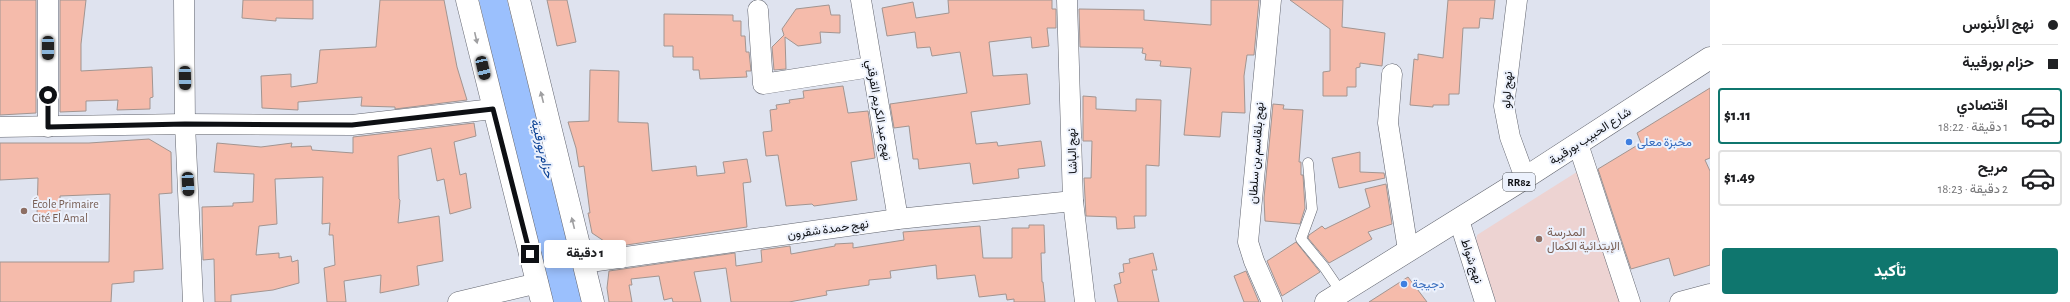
<!DOCTYPE html>
<html lang="ar">
<head>
<meta charset="utf-8">
<style>
	:root { --surface:#fff; --page:#f6f6f6; --text:#202124; --muted:#757577; --line:#e0e0e0; --accent:#0f766e }
	body { margin:0; font-family:"Alegreya Sans",Vazirmatn,sans-serif; background:var(--page); color:var(--text); direction:rtl; height:100vh; display:flex; flex-direction:column; font-size:15px; white-space:nowrap }
	* { box-sizing:border-box; margin:0 }
	p { font-size:13px; color:var(--muted) }
	.icon { flex:none; width:22px; height:22px; fill:none; stroke:currentColor; stroke-width:2; stroke-linecap:round; stroke-linejoin:round }
	.map { position:relative; flex:1; overflow:hidden; direction:ltr }
	.details { display:flex; flex-direction:column; background:var(--surface); width:360px }
	.details>* { flex:none }
	.hud { display:grid; align-content:center; height:88px; padding:0 12px; background:var(--surface) }
	.end { position:absolute; width:18px; height:18px; margin:-9px; border:5px solid #0e1014; background:#fff; box-shadow:0 0 0 2px #fff }
	.from { border-radius:50% }
	.bubble { position:absolute; height:28px; border-radius:4px; background:var(--surface); box-shadow:0 2px 10px #0003; font-size:13px; font-weight:800; line-height:28px; text-align:center; direction:rtl }
	.car { position:absolute; width:12px; height:24px; margin:-12px -6px; border-radius:5px; box-shadow:0 0 3px 1px #0007; background:linear-gradient(#222 24%,#8ab4d8 0 40%,#222 0 76%,#8ab4d8 0 86%,#222 0) }
	.hud b { display:flex; align-items:center; gap:14px; height:38px; font-size:15px }
	.hud b+b { border-top:1px solid var(--line) }
	.hud i { width:10px; height:10px; background:var(--text) }
	ul { padding:0; list-style:none }
	li { display:flex; align-items:center; gap:12px; height:56px; margin:0 8px 6px; padding:0 4px; border:2px solid var(--line); border-radius:4px }
	li div { flex:1 }
	li b { display:block; font-size:15px }
	li em { font-style:normal; font-weight:800 }
	li.on { border-color:var(--accent) }
	li>.icon { width:36px; height:36px; stroke-width:1.5 }
	.cta { display:flex; gap:8px; margin-top:auto; padding:8px 12px }
	.cta a { flex:1; height:46px; border-radius:4px; background:var(--accent); color:#fff; font-size:16px; font-weight:800; line-height:46px; text-align:center }
	main { display:flex; flex:1; min-height:0 }
	.map>svg:first-child { display:block }
	.education { fill:#edd3d2 }
	.water { fill:#9bc0fd }
	.building { fill:#f5bbab; stroke:#a29591 }
	.lines { fill:none; stroke-linecap:round; stroke-linejoin:round }
	.service-casing { stroke:#61646e; stroke-width:11 }
	.minor-casing { stroke:#61646e; stroke-width:21 }
	.primary-casing { stroke:#61646e; stroke-width:23 }
	.trunk-casing { stroke:#61646e; stroke-width:23 }
	.service { stroke:#fff; stroke-width:10 }
	.minor { stroke:#fff; stroke-width:20 }
	.primary { stroke:#fff; stroke-width:22 }
	.trunk { stroke:#fff; stroke-width:22 }
	.oneway { fill:#9f9fa1 }
	.route { stroke:#0e1014; stroke-width:5 }
	.shop-dot { fill:#3f7fe0; stroke:#ecf1fc; stroke-width:1.5 }
	.education-dot { fill:#8d6e63; stroke:#ecf1fc; stroke-width:1.5 }
	.labels { text-anchor:middle; stroke-width:4; stroke-linejoin:round; paint-order:stroke }
	.shield { fill:#ecf1fc; stroke:#51545a; stroke-width:1 }
	.shield-label { font-size:11px; font-weight:bold; fill:#0e1014 }
	.street-label { font-size:12px; fill:#0e1014; stroke:#ecf1fc }
	.shop-label { font-size:12px; fill:#366cbe; stroke:#ecf1fc; text-anchor:start }
	.education-label { font-size:12px; fill:#785e54; stroke:#ecf1fc; text-anchor:start }
	.water-label { font-size:13px; font-style:italic; fill:#073e92; stroke:#ecf1fc }
</style>
</head>
<body>
<main>
<section class="details">
<div class="hud">
<b><i class="from"></i>نهج الأبنوس</b>
<b><i></i>حزام بورقيبة</b>
</div>
<ul>
<li class="on"><svg class="icon" aria-label="car" viewBox="0 0 24 24"><path d="M5 17H2v-5l4-1 3-4h7l3 4 3 1v5h-3M9 17h6M6 11h13"/><circle cx="7" cy="17" r="2"/><circle cx="17" cy="17" r="2"/></svg><div><b>اقتصادي</b><p>1 دقيقة · 18:22</p></div><em>$1.11</em></li>
<li><svg class="icon" aria-label="car" viewBox="0 0 24 24"><path d="M5 17H2v-5l4-1 3-4h7l3 4 3 1v5h-3M9 17h6M6 11h13"/><circle cx="7" cy="17" r="2"/><circle cx="17" cy="17" r="2"/></svg><div><b>مريح</b><p>2 دقيقة · 18:23</p></div><em>$1.49</em></li>
</ul>
<div class="cta"><a>تأكيد</a></div>
</section>
<div class="map">
<svg width="1710" height="302" viewBox="0 0 1710 302">
	<rect width="100%" height="100%" fill="#dfe3ef"/>
	<path class="education" d="M1580,170L1621,302H1496L1476,242L1477,235Z"/>
	<path class="water" d="M479,0H507L582,302H551Z"/>
	<g class="building">
		<path d="M0,0H36V113L0,115Z"/>
		<path d="M60,0H86L81,44V71L152,67L153,97L150,98V109L117,110L118,100L86,101V111L60,112Z"/>
		<path d="M243,0H313V19L276,18V21L242,18Z"/>
		<path d="M380,0H444L457,67L467,100L395,109V107L361,106L362,97L298,102V110L262,108L261,76L291,74V87L317,83L320,50L376,47Z"/>
		<path d="M547,0H567L576,42L557,46Z"/>
		<path d="M948,0H1052V9H1056V28H1047L1049,46L1032,48L1031,37L989,42L993,76L1027,74L1030,104L971,112L976,144L997,142L998,146L1041,141L1045,166L1018,169L1019,178L973,184L970,163L919,169L918,159H913L909,126L894,128L890,104L967,93L960,52L932,56L930,47L917,48L915,32L887,36L882,8L913,2L916,18L949,13Z"/>
		<path d="M1211,0H1259L1254,55H1247L1244,76L1245,113L1222,112L1220,137L1184,135L1191,68L1160,66L1161,61L1145,60L1146,54L1142,53L1143,48L1080,47L1079,9L1144,10V20L1211,25Z"/>
		<path d="M1290,0H1343L1342,27L1385,33L1382,66L1360,63V67L1356,68V87H1347V96H1323V72L1330,71V29Z"/>
		<path d="M1448,0H1495L1493,19L1480,18L1479,28H1463L1459,94H1449V105H1433V107L1410,105L1414,59L1418,60V54L1443,58Z"/>
		<path d="M829,5L831,15H840V33L820,32L821,43L798,46L785,37L786,69L774,70L772,47L784,35L782,29L796,9Z"/>
		<path d="M664,14L733,15V21H741V36H745L746,52H749L751,71H746L747,77L700,79L699,70H693V57H673V46H664Z"/>
		<path d="M590,70L619,71L618,122L648,123L652,171L696,166L697,176L725,173L723,162L747,159L751,182L743,183L747,227L613,247L592,233L588,213H590L584,166L579,167L576,148L568,122L589,121Z"/>
		<path d="M843,86L848,113L868,111L875,158L851,162L857,200L814,206L812,204L786,206L778,155L766,156L763,132L772,131L770,110L777,109L776,105L790,103L789,100L804,98L803,91Z"/>
		<path d="M1710,88V158L1705,160L1710,171V265L1674,276L1669,258L1631,269L1598,169L1641,143L1637,133Z"/>
		<path d="M1083,96L1096,97V109L1136,111V99L1161,100L1159,166L1146,165V216H1134L1135,228L1117,229L1116,217L1086,216L1084,178H1091L1092,141H1083Z"/>
		<path d="M1273,104L1284,105L1283,109L1303,110L1299,162H1301V175H1303L1305,208L1300,224L1265,221L1264,198Z"/>
		<path d="M474,123L476,136L454,142L460,175L466,173L471,208L450,214L444,179L437,181L431,148L398,156L399,199L400,200L398,223L439,216L443,261L417,266L419,285L380,293L381,275L344,281L346,302H327L324,268L335,265L333,235H329L330,223L322,224L323,177L275,179L277,224L259,226L256,255L279,253V258L291,256L292,262L298,260L299,283L273,290L231,295V302H215L214,259L203,260L202,207L233,206V203L253,202L254,174L214,172L217,143L261,147L292,143L291,147L311,146L312,150L353,153V137Z"/>
		<path d="M149,139L171,152L172,193L159,194L163,269L134,271V282L112,284L111,302H0V262H109L110,194L60,196V217L37,216L38,178L0,180V143H89Z"/>
		<path d="M1360,152V172L1384,173L1385,178L1339,188L1332,158Z"/>
		<path d="M1386,184L1392,224L1368,232L1372,239L1329,263L1308,238L1309,235L1322,226L1325,229L1370,207L1365,189Z"/>
		<path d="M1029,225H1044L1045,253H1041L1042,282H1043L1045,302H1014V299L1007,300L1006,294L979,297L975,275L937,279L936,265L890,271L891,278L869,280V285L826,291L827,295L789,302H731L726,268L694,272L701,302H673L672,298L664,300L659,276L631,279L632,285H629L632,302H609L607,288L609,271L735,253L736,266L762,262L761,250L790,246L791,254L835,246V244L853,243V248L904,240L903,232L980,226L983,258H1012V228H1029Z"/>
		<path d="M1296,242L1320,272L1282,296L1267,261Z"/>
		<path d="M1153,253L1157,270H1152L1159,302H1118L1114,285L1121,283L1119,273L1124,272L1123,264L1130,263L1129,259Z"/>
		<path d="M1246,271L1259,302H1244L1234,276Z"/>
		<path d="M1408,277L1427,302H1369Z"/>
	</g>
	<g class="lines">
		<defs>
			<path id="service" d="M1308,163L1312,209L1301,239L1324,267L1341,292"/>
			<g id="minor">
				<path d="M184,0L185,124L193,302"/>
				<path d="M861,0L898,219"/>
				<path d="M1067,0L1073,201L1085,302"/>
				<path d="M1271,0L1248,242L1254,261L1272,302"/>
				<path d="M1517,0L1504,106L1510,137L1525,178"/>
				<path d="M758,10L763,84L871,67"/>
				<path d="M1392,74L1388,123L1408,250"/>
				<path d="M0,127L185,124L352,125L493,109"/>
				<path d="M48,127V0"/>
				<path d="M1578,144L1630,302"/>
				<path d="M1459,220L1485,302"/>
				<path d="M583,263L898,219L1073,201"/>
				<path d="M458,302L538,283"/>
				<path d="M1680,302L1710,294"/>
			</g>
			<path id="primary" d="M1326,302L1525,178L1710,58"/>
			<g id="trunk">
				<path d="M467,0L542,302"/>
				<path d="M519,0L593,302"/>
			</g>
		</defs>
		<use href="#service" class="service-casing"/>
		<use href="#minor" class="minor-casing"/>
		<use href="#primary" class="primary-casing"/>
		<use href="#trunk" class="trunk-casing"/>
		<use href="#service" class="service"/>
		<use href="#minor" class="minor"/>
		<use href="#primary" class="primary"/>
		<use href="#trunk" class="trunk"/>
	</g>
	<defs><path id="oneway-solid" d="M-6-.8H1V-3.2L6.5 0L1 3.2V.8H-6Z"/></defs>
	<g class="oneway">
		<use href="#oneway-solid" transform="translate(476 38) rotate(77)"/>
		<use href="#oneway-solid" transform="translate(542 97) rotate(-104)"/>
		<use href="#oneway-solid" transform="translate(573 223) rotate(-104)"/>
	</g>
	<g class="lines">
		<path class="route" d="M48,95V127L185,124L352,125L493,109L530,254"/>
	</g>
	<g class="shop-dot">
		<circle cx="1629" cy="142" r="4"/>
		<circle cx="1404" cy="284" r="4"/>
	</g>
	<g class="education-dot">
		<circle cx="24" cy="211" r="4"/>
		<circle cx="1539" cy="239" r="4"/>
	</g>
	<g class="labels">
		<rect class="shield" x="1503" y="173" width="32" height="18" rx="3"/>
		<g class="shield-label">
			<text x="1519" y="186">RR82</text>
		</g>
		<g class="street-label">
			<text transform="translate(1507 90) rotate(-87)" y="4">نهج لولو</text>
			<text transform="translate(879 110) rotate(80)" y="4">نهج عبد الكريم القرقني</text>
			<text transform="translate(1590 136) rotate(-33)" y="4">شارع الحبيب بورقيبة</text>
			<text transform="translate(1072 151) rotate(-92)" y="4">نهج الباشا</text>
			<text transform="translate(1256 153) rotate(-86)" y="4">نهج بلقاسم بن سلطان</text>
			<text transform="translate(828 229) rotate(-8)" y="4">نهج حمدة شقرون</text>
			<text transform="translate(1472 261) rotate(72)" y="4">نهج شواط</text>
		</g>
		<g class="shop-label">
			<text x="1637" y="146">مخبزة معلى</text>
			<text x="1412" y="288">دجيجة</text>
		</g>
		<g class="education-label">
			<text x="32" y="208">École Primaire<tspan x="32" dy="14">Cité El Amal</tspan></text>
			<text x="1547" y="236">المدرسة<tspan x="1547" dy="14">الإبتدائية الكمال</tspan></text>
		</g>
		<g class="water-label">
			<text transform="translate(543 148) rotate(76)" y="5">حزام بورقيبة</text>
		</g>
	</g>
</svg>
<i class="end from" style="left:48px;top:95px"></i>
<i class="end" style="left:530px;top:254px"></i>
<div class="bubble" style="left:544px;top:240px;width:82px">1 دقيقة</div>
<i class="car" style="left:48px;top:48px;rotate:180deg"></i>
<i class="car" style="left:483px;top:68px;rotate:167deg"></i>
<i class="car" style="left:185px;top:78px;rotate:179deg"></i>
<i class="car" style="left:188px;top:184px;rotate:177deg"></i>
</div>
</main>
</body>
</html>
